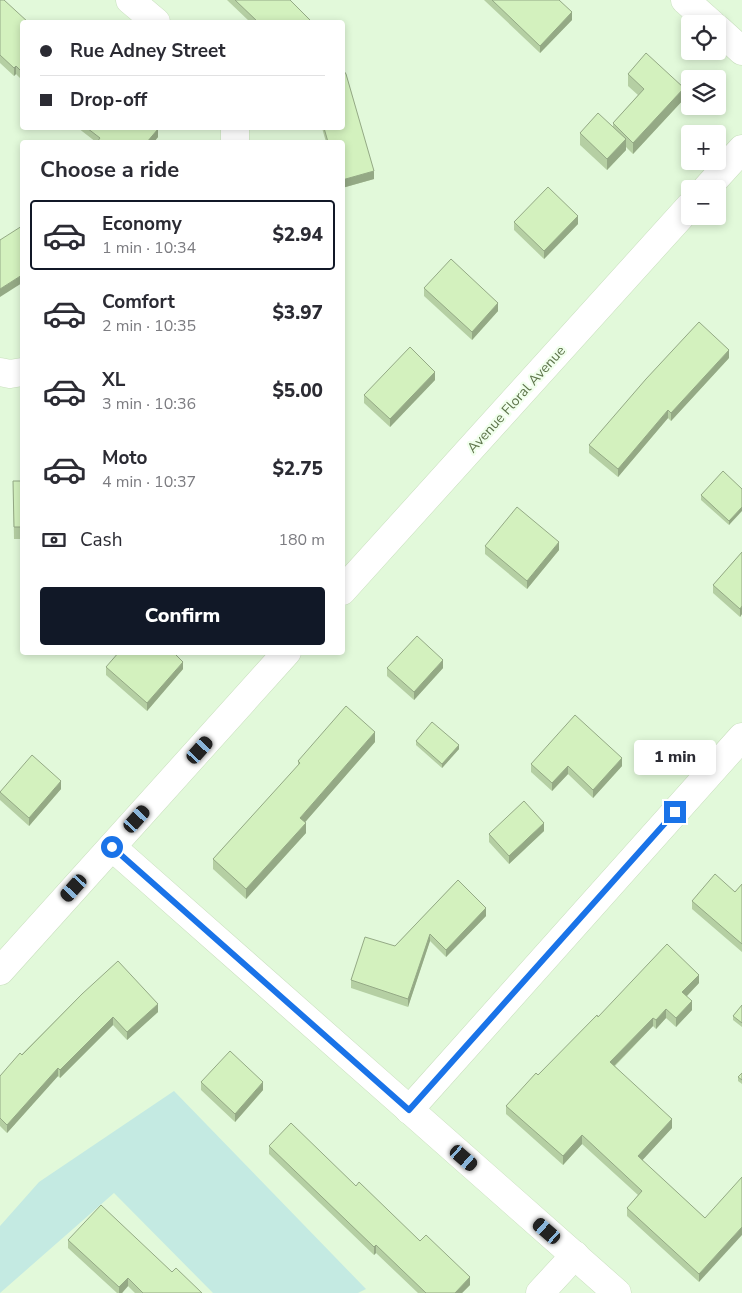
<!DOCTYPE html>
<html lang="en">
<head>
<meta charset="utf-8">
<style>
	:root { --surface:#fff; --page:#f2f2f3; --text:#2b2b33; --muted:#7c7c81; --line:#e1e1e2; --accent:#111827 }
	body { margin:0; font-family:"Nunito Sans",sans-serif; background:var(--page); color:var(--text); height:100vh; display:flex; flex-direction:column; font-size:19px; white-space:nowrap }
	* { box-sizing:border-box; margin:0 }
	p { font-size:16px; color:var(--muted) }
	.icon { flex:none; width:28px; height:28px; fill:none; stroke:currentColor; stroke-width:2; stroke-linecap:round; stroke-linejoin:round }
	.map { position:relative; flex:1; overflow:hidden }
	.panel { position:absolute; left:20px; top:140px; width:325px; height:515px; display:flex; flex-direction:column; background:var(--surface); border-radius:5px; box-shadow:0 2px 8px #0003 }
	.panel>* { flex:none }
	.hud { position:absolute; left:20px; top:20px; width:325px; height:110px; border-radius:5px; box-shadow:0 2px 8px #0003; display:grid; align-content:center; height:110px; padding:0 20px; background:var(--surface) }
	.buttons { position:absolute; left:681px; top:15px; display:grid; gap:10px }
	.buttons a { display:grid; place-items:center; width:45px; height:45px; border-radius:5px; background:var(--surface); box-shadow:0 2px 8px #0003; font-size:25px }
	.end { position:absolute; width:22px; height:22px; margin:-11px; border:6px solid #1a73e8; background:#fff; box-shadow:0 0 0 2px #fff }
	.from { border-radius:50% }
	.bubble { position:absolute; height:35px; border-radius:5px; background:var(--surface); box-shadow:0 2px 8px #0003; font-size:16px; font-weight:800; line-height:35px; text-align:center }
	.car { position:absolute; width:15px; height:30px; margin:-15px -8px; border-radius:6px; box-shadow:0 0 4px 1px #0007; background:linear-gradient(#222 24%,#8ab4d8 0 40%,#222 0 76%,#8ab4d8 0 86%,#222 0) }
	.hud b { display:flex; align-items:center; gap:18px; height:48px; font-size:19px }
	.hud b+b { border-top:1px solid var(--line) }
	.hud i { width:12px; height:12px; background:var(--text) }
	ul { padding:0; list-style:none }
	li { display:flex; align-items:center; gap:15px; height:70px; margin:0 10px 8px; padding:0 10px; border:2px solid transparent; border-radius:5px }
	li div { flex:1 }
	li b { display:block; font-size:19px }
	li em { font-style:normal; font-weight:800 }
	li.on { border-color:var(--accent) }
	li>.icon { width:45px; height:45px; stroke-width:1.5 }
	h2 { padding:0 20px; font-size:22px; line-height:60px }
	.pay { display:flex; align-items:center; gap:12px; height:55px; padding:0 20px; font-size:19px }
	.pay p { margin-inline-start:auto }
	.primary-button { display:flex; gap:10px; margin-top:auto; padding:10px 20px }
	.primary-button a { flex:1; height:58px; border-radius:5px; background:var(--accent); color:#fff; font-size:20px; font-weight:800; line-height:58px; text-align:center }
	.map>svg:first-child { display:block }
	.residential { fill:#e2f9da; fill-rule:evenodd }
	.green { fill:#c4eae2 }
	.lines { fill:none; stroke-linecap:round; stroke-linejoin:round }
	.street-casing { stroke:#c9dfbe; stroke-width:29 }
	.street { stroke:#fff; stroke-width:28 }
	.wall { fill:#b5cfa3 }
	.shaded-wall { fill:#94a985 }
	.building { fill:#d3f1be; stroke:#94a985 }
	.route { stroke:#1a73e8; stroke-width:6 }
	.labels { text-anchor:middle; stroke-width:4.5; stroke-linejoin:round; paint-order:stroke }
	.street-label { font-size:14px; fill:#5e754b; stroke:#f0ffec }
</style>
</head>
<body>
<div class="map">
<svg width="742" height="1293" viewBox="0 0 742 1293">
	<rect width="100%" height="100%" fill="#eafce6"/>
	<path class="residential" d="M0,0H742V1293H0ZM22,22H342V128H22ZM690,24H718V51H690ZM690,79H718V106H690ZM690,134H718V161H690ZM22,142H342V652H22ZM690,189H718V216H690Z"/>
	<path class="green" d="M174,1091L366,1289L358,1293H213L114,1193L0,1293V1226L39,1182Z"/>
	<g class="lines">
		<defs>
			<g id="street">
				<path d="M130,0L156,22"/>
				<path d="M685,0L712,24"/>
				<path d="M718,29L742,51"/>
				<path d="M235,128V142"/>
				<path d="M706,189L742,149"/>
				<path d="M0,372L10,374L22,372"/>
				<path d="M342,591L690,206"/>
				<path d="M112,847L617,1293"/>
				<path d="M0,971L287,652"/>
				<path d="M409,1110L742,737"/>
				<path d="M540,1293L575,1255"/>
			</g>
		</defs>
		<use href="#street" class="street-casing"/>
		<use href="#street" class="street"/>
	</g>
	<g class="wall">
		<path d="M0,0L22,22V80L16,74L14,76L0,63Z"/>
		<path d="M227,0H290L312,22H250Z"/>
		<path d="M484,0H559L572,20L540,53Z"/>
		<path d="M628,74L684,99L633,154L626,147V150L607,170L580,145V133L613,127V123L638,95L628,86Z"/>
		<path d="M78,128H156L158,137L154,142H96Z"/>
		<path d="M322,128H342L374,179L342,188V142H326Z"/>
		<path d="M514,222L578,224L544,259L514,230Z"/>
		<path d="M424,288L498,311L472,340L424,296Z"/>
		<path d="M729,358L671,421L668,418L618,477L589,453V445Z"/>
		<path d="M435,380L390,427L364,403V395Z"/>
		<path d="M13,481H22V539H14Z"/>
		<path d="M742,489L729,525L701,500V495Z"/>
		<path d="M485,546L559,550L527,589L485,554Z"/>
		<path d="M742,552V614L740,617L713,593V585Z"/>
		<path d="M106,667L183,669L147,711L106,675Z"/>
		<path d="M387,668H443L414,700L387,676Z"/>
		<path d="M416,741L459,749L442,768L416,745Z"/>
		<path d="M375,742L305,822L306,833L246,899L213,869V859L298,766V761Z"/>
		<path d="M531,764L622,766L593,798L568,774L552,791L531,772Z"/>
		<path d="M61,789L29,826L0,800V792Z"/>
		<path d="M544,831L509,864L489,842V834Z"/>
		<path d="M458,880L486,916L446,957L430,941L408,1007L351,988V980L395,946Z"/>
		<path d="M742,884V952L692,909V901L735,892Z"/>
		<path d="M699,983L687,996L692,1010L676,1027L666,1018L656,1029L653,1026L615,1066L672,1128L642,1160L705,1218L699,1282L627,1216V1208L638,1195L582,1144L563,1165L506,1114V1106L598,1017Z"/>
		<path d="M82,994L158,1012L127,1040L113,1025L60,1078L58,1076L7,1133L0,1126V1076Z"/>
		<path d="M742,1005V1027L733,1020V1016Z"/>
		<path d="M742,1073V1084L738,1081V1077Z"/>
		<path d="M201,1082L263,1090L235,1122L201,1090Z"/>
		<path d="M269,1146L356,1186L470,1285L462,1293H418L376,1253L374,1255L269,1154Z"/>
		<path d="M68,1240L172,1272L202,1293H135L128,1286L122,1293H117L68,1248Z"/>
	</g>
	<g class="shaded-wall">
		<path d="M572,12V20L540,53V46Z"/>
		<path d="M16,66V74L14,76V68Z"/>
		<path d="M684,88V99L633,154V143Z"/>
		<path d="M158,129V137L154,142H147Z"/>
		<path d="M626,139V150L607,170V159Z"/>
		<path d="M374,171V179L342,188V180Z"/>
		<path d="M578,216V224L544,259V251Z"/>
		<path d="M22,275V283L0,297V289Z"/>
		<path d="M498,303V311L472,340V332Z"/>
		<path d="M729,350V358L671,421V413Z"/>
		<path d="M435,372V380L390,427V419Z"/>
		<path d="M668,410V418L618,477V469Z"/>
		<path d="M742,507V511L729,525V521Z"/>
		<path d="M559,542V550L527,589V581Z"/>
		<path d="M742,606V614L740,617V609Z"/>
		<path d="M443,660V668L414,700V692Z"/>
		<path d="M183,662V669L147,711V703Z"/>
		<path d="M375,732V742L300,828V818Z"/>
		<path d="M459,745V749L442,768V764Z"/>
		<path d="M622,758V766L593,798V790Z"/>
		<path d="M568,766V774L552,791V783Z"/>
		<path d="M61,781V789L29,826V818Z"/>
		<path d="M306,823V833L246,899V889Z"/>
		<path d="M544,823V831L509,864V856Z"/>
		<path d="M486,908V916L446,957V950Z"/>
		<path d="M430,934V941L408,1007V999Z"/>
		<path d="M699,975V983L682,1001V992Z"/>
		<path d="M692,1001V1010L676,1027V1018Z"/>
		<path d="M158,1004V1012L127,1040V1032Z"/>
		<path d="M666,1009V1018L656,1029V1020Z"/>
		<path d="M113,1017V1025L60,1078V1070Z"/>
		<path d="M653,1018V1026L610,1070V1062Z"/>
		<path d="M58,1068V1076L7,1133V1125Z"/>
		<path d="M263,1082V1090L235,1122V1114Z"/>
		<path d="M672,1119V1128L638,1165V1156Z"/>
		<path d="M582,1135V1144L563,1165V1156Z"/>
		<path d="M742,1227V1235L699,1282V1274Z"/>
		<path d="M376,1245V1253L374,1255V1247Z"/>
		<path d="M470,1277V1285L462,1293H455Z"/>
		<path d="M128,1278V1286L122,1293H119V1287Z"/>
	</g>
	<g class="building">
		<path d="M0,0H4L28,22H22V72L16,66L14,68L0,55Z"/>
		<path d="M235,0H290L312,22H258Z"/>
		<path d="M492,0H559L572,12L540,46Z"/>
		<path d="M646,53L684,88L633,143L613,123L644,89L628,74Z"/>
		<path d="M342,68L346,74L374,171L342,180V142H328L324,128H342Z"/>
		<path d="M598,113L626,139L607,159L580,133Z"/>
		<path d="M87,128H156L158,129L147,142H97L100,138Z"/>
		<path d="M548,187L578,216L544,251L514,222Z"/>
		<path d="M22,226V275L0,289V240Z"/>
		<path d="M451,259L498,303L472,332L424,288Z"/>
		<path d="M699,322L729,350L671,413L668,410L618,469L589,445L646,379Z"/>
		<path d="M410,347L435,372L390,419L364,395Z"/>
		<path d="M723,471L742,489V507L729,521L701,495Z"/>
		<path d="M13,481H22V527H14Z"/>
		<path d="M517,507L559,542L527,581L485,546Z"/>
		<path d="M742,552V606L740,609L713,585Z"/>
		<path d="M417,636L443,660L414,692L387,668Z"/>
		<path d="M119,652H173L183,662L147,703L106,667Z"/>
		<path d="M346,706L375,732L300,818L306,823L246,889L213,859L300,763L298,761Z"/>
		<path d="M575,715L622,758L593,790L568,766L552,783L531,764Z"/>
		<path d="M432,722L459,745L442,764L416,741Z"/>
		<path d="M32,755L61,781L29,818L0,792Z"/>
		<path d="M524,801L544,823L509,856L489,834Z"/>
		<path d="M715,874L735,892L742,884V944L692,901Z"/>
		<path d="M458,880L486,908L446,950L430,934L408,999L351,980L365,937L395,946Z"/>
		<path d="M667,944L699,975L682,992L692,1001L676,1018L666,1009L656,1020L653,1018L610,1062L672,1119L638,1156L705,1218L742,1177V1227L699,1274L627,1208L642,1191L582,1135L563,1156L506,1106L536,1073L538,1075L597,1015L598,1017Z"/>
		<path d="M118,961L158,1004L127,1032L113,1017L60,1070L58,1068L7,1125L0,1118V1076L20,1053L22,1055L82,994Z"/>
		<path d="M742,1005V1023L733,1016Z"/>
		<path d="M230,1051L263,1082L235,1114L201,1082Z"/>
		<path d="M742,1073V1080L738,1077Z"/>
		<path d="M291,1123L356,1186L359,1182L420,1241L426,1235L470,1277L455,1293H426L376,1245L374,1247L269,1146Z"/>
		<path d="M101,1205L172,1272L176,1268L202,1293H143L128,1278L119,1287L68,1240Z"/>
	</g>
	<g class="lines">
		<path class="route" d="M112,847L409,1110L675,812"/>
	</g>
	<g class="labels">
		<g class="street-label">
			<text transform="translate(516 399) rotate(-48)" y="5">Avenue Floral Avenue</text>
		</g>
	</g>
</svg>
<div class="buttons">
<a><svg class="icon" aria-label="locate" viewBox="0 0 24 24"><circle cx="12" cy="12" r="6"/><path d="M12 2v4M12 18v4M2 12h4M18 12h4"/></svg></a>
<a><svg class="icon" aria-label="layers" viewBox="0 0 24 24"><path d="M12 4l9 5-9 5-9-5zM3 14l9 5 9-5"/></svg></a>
<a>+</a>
<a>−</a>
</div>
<i class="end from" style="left:112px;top:847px"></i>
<i class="end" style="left:675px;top:812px"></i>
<div class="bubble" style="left:634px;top:740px;width:82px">1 min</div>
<i class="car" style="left:200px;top:750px;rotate:42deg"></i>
<i class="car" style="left:137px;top:819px;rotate:42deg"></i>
<i class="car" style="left:74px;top:888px;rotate:222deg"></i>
<i class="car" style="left:464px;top:1158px;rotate:131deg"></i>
<i class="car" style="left:547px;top:1231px;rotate:311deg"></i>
<div class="hud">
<b><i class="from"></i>Rue Adney Street</b>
<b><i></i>Drop-off</b>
</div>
<section class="panel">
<h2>Choose a ride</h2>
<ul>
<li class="on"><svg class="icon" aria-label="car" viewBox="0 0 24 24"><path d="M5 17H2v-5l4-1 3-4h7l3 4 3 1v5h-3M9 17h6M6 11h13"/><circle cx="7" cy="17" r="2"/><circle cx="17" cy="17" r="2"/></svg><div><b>Economy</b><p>1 min · 10:34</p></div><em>$2.94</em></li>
<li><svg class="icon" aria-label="car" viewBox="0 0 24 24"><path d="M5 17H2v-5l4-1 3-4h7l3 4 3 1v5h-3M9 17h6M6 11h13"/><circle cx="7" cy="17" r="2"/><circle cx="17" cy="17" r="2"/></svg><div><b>Comfort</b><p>2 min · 10:35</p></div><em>$3.97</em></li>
<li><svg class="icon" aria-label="car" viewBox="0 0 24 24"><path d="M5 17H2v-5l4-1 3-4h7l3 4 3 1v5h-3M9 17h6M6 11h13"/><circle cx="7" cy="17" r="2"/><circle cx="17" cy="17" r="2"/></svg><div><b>XL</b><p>3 min · 10:36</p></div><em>$5.00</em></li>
<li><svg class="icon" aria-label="car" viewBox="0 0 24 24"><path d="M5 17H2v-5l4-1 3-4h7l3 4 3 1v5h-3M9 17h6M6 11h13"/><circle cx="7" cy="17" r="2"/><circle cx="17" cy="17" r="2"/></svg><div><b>Moto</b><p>4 min · 10:37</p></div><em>$2.75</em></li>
</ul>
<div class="pay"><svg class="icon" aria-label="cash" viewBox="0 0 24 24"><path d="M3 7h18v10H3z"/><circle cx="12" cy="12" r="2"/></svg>Cash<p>180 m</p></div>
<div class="primary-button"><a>Confirm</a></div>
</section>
</div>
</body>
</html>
